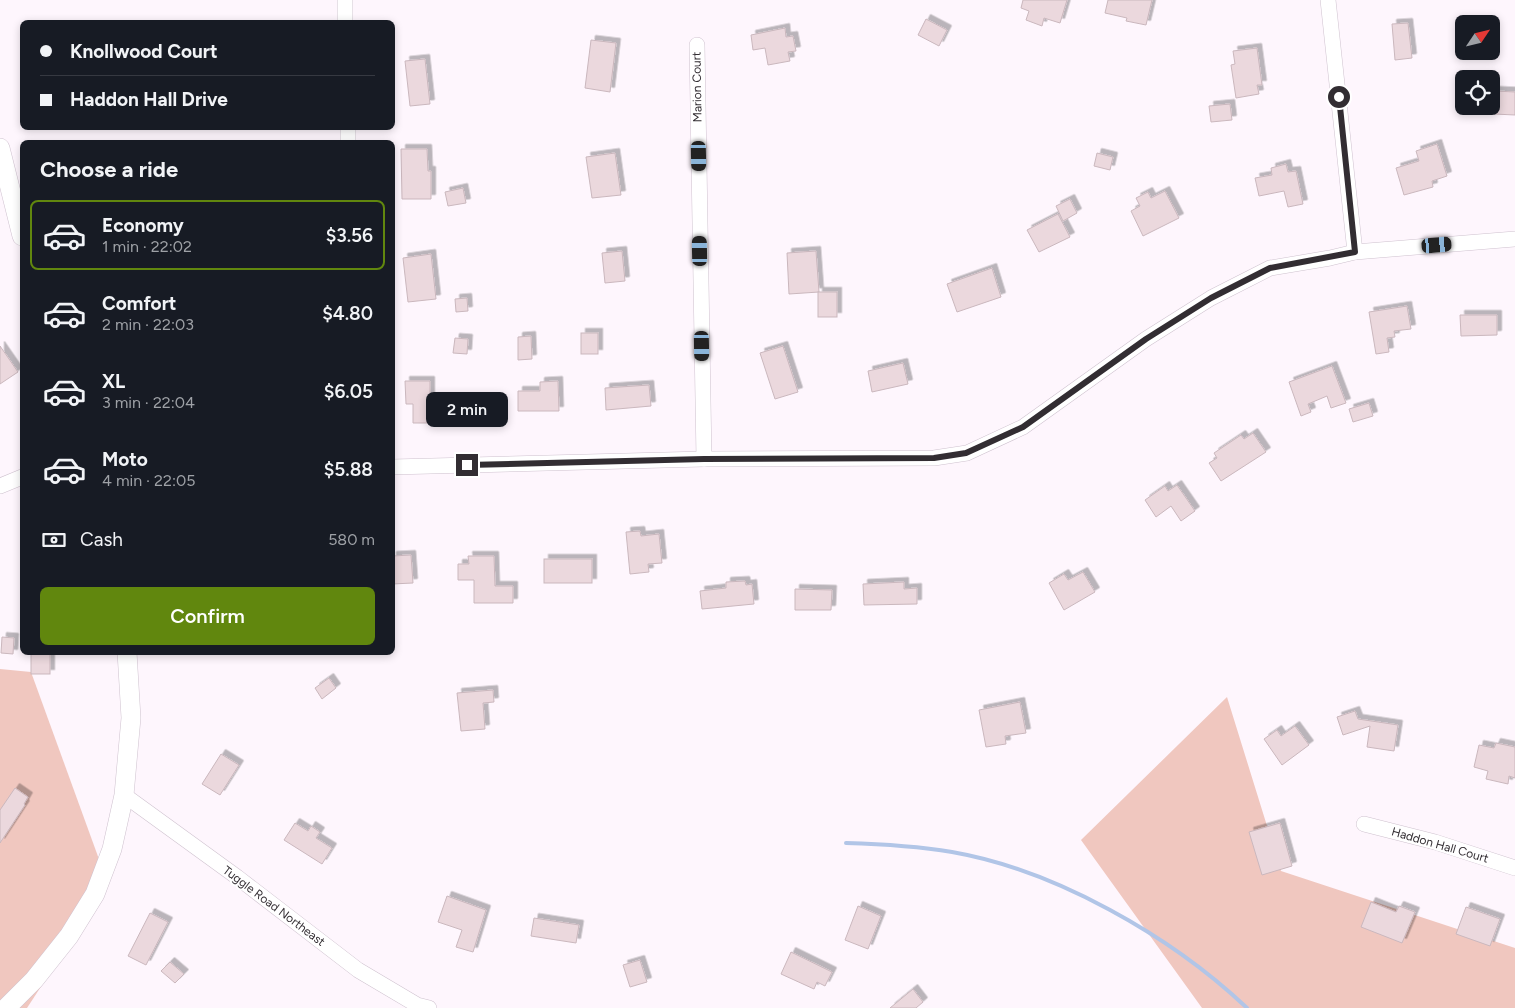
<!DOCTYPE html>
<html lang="en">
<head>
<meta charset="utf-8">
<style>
	:root { --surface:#171b24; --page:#242831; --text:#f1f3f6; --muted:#9ea1a6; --line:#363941; --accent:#61870e }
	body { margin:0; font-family:Figtree,sans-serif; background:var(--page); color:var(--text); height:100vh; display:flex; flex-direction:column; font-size:19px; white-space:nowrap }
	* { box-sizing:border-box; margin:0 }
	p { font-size:16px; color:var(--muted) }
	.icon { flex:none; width:28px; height:28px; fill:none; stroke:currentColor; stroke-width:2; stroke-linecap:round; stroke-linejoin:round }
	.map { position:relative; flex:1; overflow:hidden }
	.side { position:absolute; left:20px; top:140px; width:375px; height:515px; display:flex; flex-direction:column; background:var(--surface); border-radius:8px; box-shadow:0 2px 8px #0003 }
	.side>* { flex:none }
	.hud { position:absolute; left:20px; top:20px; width:375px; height:110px; border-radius:8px; box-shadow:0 2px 8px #0003; display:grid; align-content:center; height:110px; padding:0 20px; background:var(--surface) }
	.needle { width:32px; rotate:55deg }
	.tools { position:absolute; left:1455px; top:15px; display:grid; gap:10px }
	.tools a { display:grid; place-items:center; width:45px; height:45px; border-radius:8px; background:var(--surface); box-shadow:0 2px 8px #0003; font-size:25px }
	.end { position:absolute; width:22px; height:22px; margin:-11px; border:6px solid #322d32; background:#fff; box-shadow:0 0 0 2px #fff }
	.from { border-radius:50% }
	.bubble { position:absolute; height:35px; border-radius:8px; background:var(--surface); box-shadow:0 2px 8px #0003; font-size:16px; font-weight:600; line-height:35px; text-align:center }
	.car { position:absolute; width:15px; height:30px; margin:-15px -8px; border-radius:6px; box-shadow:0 0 4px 1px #0007; background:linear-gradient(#222 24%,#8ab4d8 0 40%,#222 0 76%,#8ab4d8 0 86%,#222 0) }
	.hud b { display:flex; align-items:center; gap:18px; height:48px; font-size:19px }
	.hud b+b { border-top:1px solid var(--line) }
	.hud i { width:12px; height:12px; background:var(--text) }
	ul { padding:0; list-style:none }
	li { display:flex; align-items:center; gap:15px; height:70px; margin:0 10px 8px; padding:0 10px; border:2px solid transparent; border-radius:8px }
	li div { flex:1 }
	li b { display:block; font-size:19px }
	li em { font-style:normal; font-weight:600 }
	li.on { border-color:var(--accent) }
	li>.icon { width:45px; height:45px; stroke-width:1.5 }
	h2 { padding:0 20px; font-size:22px; line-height:60px }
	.pay { display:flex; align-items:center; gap:12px; height:55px; padding:0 20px; font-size:19px }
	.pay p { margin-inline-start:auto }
	.primary-button { display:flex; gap:10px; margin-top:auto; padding:10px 20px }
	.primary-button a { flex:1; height:58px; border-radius:8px; background:var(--accent); color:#fff; font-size:20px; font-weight:600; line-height:58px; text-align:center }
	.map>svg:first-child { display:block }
	.green { fill:#f0c7bf }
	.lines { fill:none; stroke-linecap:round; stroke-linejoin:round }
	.stream { stroke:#b1c5e7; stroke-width:4 }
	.building { fill:#ebd8dd; stroke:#cab7bd; filter:url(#shadow) }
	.minor-casing { stroke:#cfc2cf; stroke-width:16 }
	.major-casing { stroke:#cfc2cf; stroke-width:20 }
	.minor { stroke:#fff; stroke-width:15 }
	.major { stroke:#fff; stroke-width:19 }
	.route { stroke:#322d32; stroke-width:6 }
	.labels { text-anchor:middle; stroke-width:4; stroke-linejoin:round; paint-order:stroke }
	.street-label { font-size:12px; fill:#322d32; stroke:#fff }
</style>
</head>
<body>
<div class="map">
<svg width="1515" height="1008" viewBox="0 0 1515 1008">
	<defs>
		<filter id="shadow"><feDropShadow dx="4.5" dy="-4.5" stdDeviation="0" flood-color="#0004"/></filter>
	</defs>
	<rect width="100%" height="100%" fill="#fef6fd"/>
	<g class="green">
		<path d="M0,669L31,672L108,884L27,1008H0Z"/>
		<path d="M1227,697L1281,871L1515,948V1008H1202L1081,840Z"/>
	</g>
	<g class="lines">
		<path class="stream" d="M846,843C881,844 916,846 952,852C1055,870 1171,936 1247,1008"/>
	</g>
	<g class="building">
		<path d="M1023,0H1067L1060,23L1044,18L1042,26L1026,20L1029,11L1021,8Z"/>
		<path d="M1108,0H1152L1146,25L1126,21L1127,18L1105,13Z"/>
		<path d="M926,19L947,30L939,46L918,35Z"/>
		<path d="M1408,23L1412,58L1395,60L1392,24Z"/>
		<path d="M785,28L786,37L793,36L796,51L788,52L790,61L768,65L765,48L753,50L751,35Z"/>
		<path d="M591,40L616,43L610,92L585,88Z"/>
		<path d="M1257,48L1262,85H1257L1259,94L1236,98L1231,65L1235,64L1233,51Z"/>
		<path d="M425,59L430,104L410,106L405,61Z"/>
		<path d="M1495,91L1515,92V115L1494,114Z"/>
		<path d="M1230,104L1232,120L1211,122L1209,106Z"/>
		<path d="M1437,144L1447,176L1432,181L1433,187L1404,195L1396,168L1419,161L1416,151Z"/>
		<path d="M401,149H427L428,171H431V199H402Z"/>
		<path d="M615,153L621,195L592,198L586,157Z"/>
		<path d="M1097,153L1113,157L1110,170L1094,166Z"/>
		<path d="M1286,164L1288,172L1296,171L1303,204L1288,207L1284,191L1259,196L1255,178L1272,175L1271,168Z"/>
		<path d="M463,188L466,203L448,206L445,192Z"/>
		<path d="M1165,191L1179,218L1143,236L1131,211L1140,206L1136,198L1148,192L1151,198Z"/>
		<path d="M1070,199L1077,213L1063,221L1056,206Z"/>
		<path d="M1058,214L1070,237L1039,252L1027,230Z"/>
		<path d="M622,251L625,281L605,283L602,253Z"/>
		<path d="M816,251L819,292L789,294L787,253Z"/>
		<path d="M431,254L436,299L408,302L403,258Z"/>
		<path d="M992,268L1001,297L957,312L947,284Z"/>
		<rect x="818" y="292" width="19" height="25"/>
		<path d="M467,298L468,311L456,312L455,299Z"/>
		<path d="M1407,306L1411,329L1394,331L1395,337L1387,338L1389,352L1376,354L1369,312Z"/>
		<path d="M1460,315H1497V335L1461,336Z"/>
		<rect x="581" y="333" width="17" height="21"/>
		<path d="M531,336L532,359L518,360V337Z"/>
		<path d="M455,338L468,339L467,354L453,353Z"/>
		<path d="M0,346L18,372L0,384Z"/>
		<path d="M783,346L798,392L775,399L760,353Z"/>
		<path d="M903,363L908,384L872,392L868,371Z"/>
		<path d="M1332,366L1346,403L1331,408L1327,396L1308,404L1311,412L1301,416L1289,382Z"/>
		<path d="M405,381H430V423H413V404H406Z"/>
		<path d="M558,381L559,411H518V391H540V382Z"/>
		<path d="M649,385L651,406L606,410L605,388Z"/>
		<path d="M1369,403L1373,416L1353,422L1349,409Z"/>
		<path d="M1253,433L1266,452L1221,481L1209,463L1217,458L1214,453L1241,435L1244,439Z"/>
		<path d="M1177,485L1195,511L1181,521L1171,506L1156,517L1145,500L1165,486L1168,491Z"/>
		<path d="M640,531L641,536L659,534L662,563L648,564L649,572L630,574L626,532Z"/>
		<path d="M411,555L413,583L392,584V556Z"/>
		<path d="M468,556H494L495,586H513V603H474V580H458V564H469Z"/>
		<rect x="544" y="559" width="48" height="24"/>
		<path d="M1083,572L1095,592L1064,610L1049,583L1064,574L1068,580Z"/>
		<path d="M745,581L746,585L752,584L754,604L702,609L700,591L726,588V582Z"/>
		<path d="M904,582V589L917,588V604L864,605L863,584Z"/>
		<path d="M795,589L832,590L831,610H795Z"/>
		<path d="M2,637L14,638L13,654L1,653Z"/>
		<rect x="31" y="652" width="19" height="22"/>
		<path d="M329,678L336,688L322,699L315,688Z"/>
		<path d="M493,690L494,702L483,703L485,729L461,731L457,693Z"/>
		<path d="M1020,702L1026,733L1005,736L1006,744L986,747L979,710Z"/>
		<path d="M1355,711L1358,719L1398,725L1394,751L1367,747L1370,726L1343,735L1337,717Z"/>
		<path d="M1295,726L1309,745L1282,765L1264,739L1277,730L1281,736Z"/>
		<path d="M1496,743L1515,747V778L1509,776L1508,784L1486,779L1488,771L1474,767L1479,745L1494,748Z"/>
		<path d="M221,754L239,765L220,795L202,784Z"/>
		<path d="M15,788L28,797L24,804L25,805L0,843V810Z"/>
		<path d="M295,823L308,831L311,826L320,832L316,838L332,848L322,864L284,840Z"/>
		<path d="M1280,823L1292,866L1262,875L1249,832Z"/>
		<path d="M447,896L486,910L473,952L456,947L462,930L438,922Z"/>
		<path d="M1371,902L1396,912L1399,906L1415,912L1402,943L1361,927Z"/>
		<path d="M858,906L881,916L868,949L845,940Z"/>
		<path d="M1466,907L1500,919L1490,946L1456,934Z"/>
		<path d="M150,913L168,922L146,965L128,956Z"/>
		<path d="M534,918L579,925L576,943L531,936Z"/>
		<path d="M791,952L832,972L825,986L817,982L814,989L781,974Z"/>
		<path d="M640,960L647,982L630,987L623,965Z"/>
		<path d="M170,962L184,974L175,983L161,971Z"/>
		<path d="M913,989L923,1002L916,1008H890Z"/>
	</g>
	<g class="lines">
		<defs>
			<g id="minor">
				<path d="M345,0V22"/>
				<path d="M1328,0L1355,252"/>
				<path d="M697,45L704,459"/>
				<path d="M348,128V142"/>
				<path d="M392,467L704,459L934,458L967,453L1023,427L1146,339L1211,298L1270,268L1330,258L1355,252L1515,239"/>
				<path d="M0,486L22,477"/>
				<path d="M124,795L237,877L358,970L417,1005L429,1008"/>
				<path d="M1364,824L1435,842L1515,868"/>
			</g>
			<g id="major">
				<path d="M0,148L22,236"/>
				<path d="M6,1008L34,980L69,936L95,894L112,849L124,795L131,718L127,652"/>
			</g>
		</defs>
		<use href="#minor" class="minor-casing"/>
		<use href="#major" class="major-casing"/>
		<use href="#minor" class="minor"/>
		<use href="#major" class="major"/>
	</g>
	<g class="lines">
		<path class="route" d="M467,465L704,459L934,458L966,453L1023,427L1146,339L1211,298L1270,268L1355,252L1339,97"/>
	</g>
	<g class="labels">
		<g class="street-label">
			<text transform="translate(697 87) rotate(-91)" y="4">Marion Court</text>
			<text transform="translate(1440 845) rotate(16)" y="4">Haddon Hall Court</text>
			<text transform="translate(274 906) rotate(37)" y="4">Tuggle Road Northeast</text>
		</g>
	</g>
</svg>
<div class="tools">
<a><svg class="needle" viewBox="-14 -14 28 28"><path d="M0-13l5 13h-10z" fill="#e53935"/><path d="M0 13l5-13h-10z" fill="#9ea1a6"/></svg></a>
<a><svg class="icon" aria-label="locate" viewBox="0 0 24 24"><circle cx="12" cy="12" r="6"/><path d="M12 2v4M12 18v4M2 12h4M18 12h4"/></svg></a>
</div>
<i class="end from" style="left:1339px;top:97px"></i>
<i class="end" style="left:467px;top:465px"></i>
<div class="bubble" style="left:426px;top:392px;width:82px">2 min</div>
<i class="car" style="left:699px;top:156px;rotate:179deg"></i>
<i class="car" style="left:1437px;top:245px;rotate:85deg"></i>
<i class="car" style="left:700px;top:251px;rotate:359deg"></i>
<i class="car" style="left:702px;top:346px;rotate:179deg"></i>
<div class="hud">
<b><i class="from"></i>Knollwood Court</b>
<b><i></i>Haddon Hall Drive</b>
</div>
<section class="side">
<h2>Choose a ride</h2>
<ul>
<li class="on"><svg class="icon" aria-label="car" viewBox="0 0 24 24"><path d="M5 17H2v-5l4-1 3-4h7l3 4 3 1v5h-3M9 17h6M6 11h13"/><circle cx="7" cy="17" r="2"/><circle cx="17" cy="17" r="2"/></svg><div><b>Economy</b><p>1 min · 22:02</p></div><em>$3.56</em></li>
<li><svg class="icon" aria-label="car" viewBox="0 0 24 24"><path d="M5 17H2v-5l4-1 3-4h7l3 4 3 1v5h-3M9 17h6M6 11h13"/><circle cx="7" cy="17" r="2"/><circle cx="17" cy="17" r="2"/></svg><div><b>Comfort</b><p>2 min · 22:03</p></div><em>$4.80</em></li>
<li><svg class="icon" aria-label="car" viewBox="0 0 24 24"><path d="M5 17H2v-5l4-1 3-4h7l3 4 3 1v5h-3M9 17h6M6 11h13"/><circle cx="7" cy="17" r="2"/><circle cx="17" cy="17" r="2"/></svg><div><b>XL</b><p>3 min · 22:04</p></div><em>$6.05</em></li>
<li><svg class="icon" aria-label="car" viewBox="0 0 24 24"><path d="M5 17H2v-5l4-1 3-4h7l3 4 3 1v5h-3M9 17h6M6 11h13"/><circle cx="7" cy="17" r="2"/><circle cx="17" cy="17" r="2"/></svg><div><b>Moto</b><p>4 min · 22:05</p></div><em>$5.88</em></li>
</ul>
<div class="pay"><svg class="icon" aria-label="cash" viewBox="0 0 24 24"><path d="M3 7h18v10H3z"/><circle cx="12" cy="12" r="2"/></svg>Cash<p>580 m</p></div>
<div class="primary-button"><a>Confirm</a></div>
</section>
</div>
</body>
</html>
